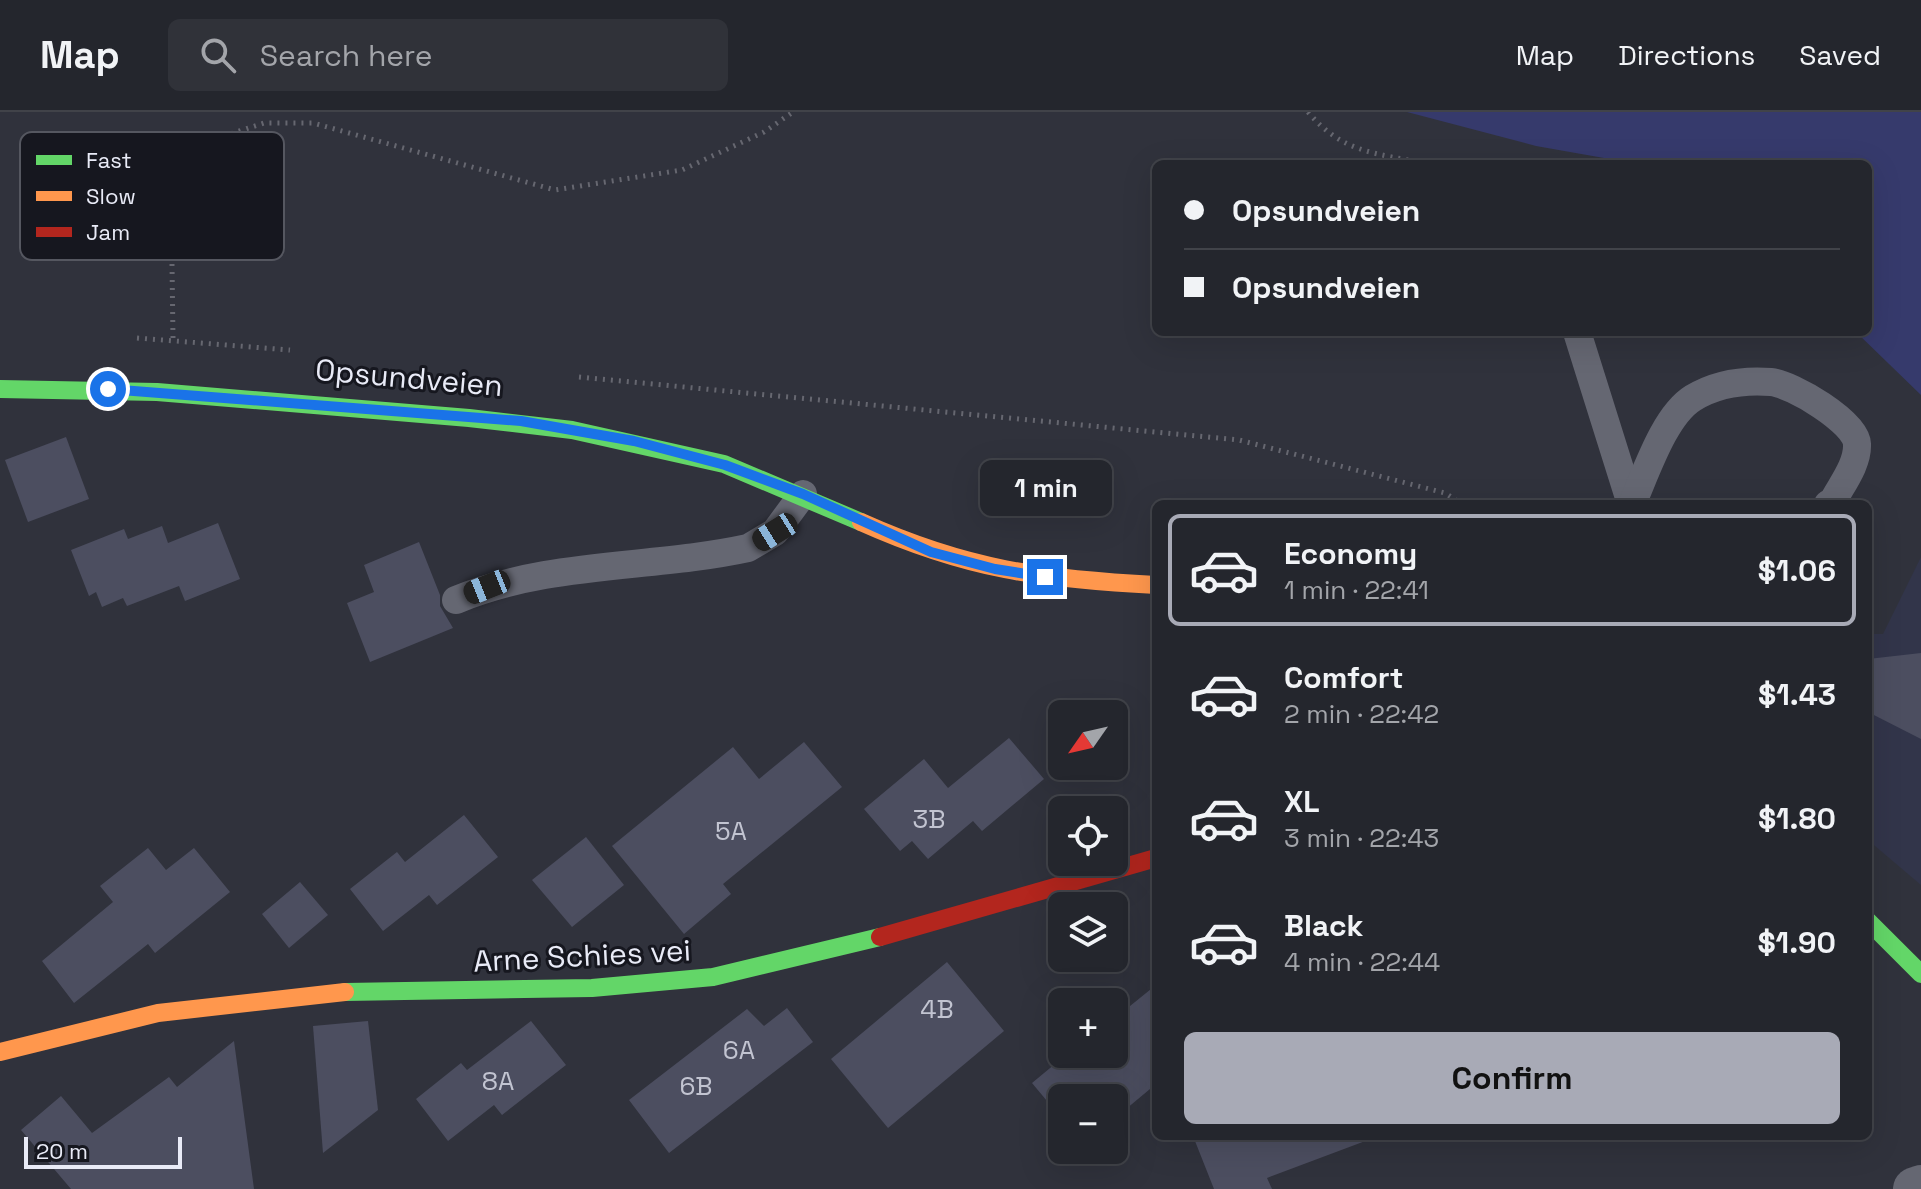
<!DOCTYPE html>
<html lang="en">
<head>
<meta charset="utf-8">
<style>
	:root { --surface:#24262d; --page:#303239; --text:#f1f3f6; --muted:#a3a5aa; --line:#414349; --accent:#a8aab6 }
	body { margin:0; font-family:"Space Grotesk",sans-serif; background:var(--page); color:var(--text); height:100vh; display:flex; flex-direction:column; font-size:30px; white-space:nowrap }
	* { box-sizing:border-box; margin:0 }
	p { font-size:26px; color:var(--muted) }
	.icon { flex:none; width:44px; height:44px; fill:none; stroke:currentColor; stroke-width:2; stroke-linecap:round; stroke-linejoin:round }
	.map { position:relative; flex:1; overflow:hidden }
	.sheet { position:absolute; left:1152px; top:388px; width:720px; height:640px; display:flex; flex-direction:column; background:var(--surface); border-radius:12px; box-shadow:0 8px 32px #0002,0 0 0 2px var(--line) }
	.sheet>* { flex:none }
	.guide { position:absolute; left:1152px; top:48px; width:720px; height:176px; border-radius:12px; box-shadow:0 8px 32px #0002,0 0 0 2px var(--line); display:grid; align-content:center; height:176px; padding:0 32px; background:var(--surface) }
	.needle { width:52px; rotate:236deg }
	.buttons { position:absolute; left:1048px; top:588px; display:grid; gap:16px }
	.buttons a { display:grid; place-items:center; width:80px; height:80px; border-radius:12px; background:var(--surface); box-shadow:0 8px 32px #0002,0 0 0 2px var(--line); font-size:40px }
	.scale { position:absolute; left:24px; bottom:20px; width:158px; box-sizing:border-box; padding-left:8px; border:4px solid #e9ebf7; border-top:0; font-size:22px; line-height:28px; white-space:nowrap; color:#e9ebf7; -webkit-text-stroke:6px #16171f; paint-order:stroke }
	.end { position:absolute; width:36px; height:36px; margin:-18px; border:10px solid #1a73e8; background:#fff; box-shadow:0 0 0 4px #fff }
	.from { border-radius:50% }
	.bubble { position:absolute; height:56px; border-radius:12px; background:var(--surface); box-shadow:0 8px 32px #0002,0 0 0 2px var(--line); font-size:26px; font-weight:600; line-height:56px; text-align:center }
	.car { position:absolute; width:24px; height:48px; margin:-24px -12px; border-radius:10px; box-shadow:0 0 6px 2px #0007; background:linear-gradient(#222 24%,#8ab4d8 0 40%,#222 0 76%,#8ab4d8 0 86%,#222 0) }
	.guide b { display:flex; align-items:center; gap:28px; height:76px; font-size:30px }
	.guide b+b { border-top:2px solid var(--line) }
	.guide i { width:20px; height:20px; background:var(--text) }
	ul { padding:14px 0 0; list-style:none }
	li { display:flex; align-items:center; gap:24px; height:112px; margin:0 16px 12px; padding:0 16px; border:4px solid transparent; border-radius:12px }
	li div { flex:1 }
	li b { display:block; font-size:30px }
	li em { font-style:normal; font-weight:600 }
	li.on { border-color:var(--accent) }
	li>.icon { width:72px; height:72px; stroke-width:1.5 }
	.primary-button { display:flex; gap:16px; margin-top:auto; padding:16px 32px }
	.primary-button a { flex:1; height:92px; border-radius:12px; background:var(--accent); color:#111; font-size:32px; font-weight:600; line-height:92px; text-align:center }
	header { display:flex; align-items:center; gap:48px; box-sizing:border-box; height:112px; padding:0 40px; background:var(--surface); border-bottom:2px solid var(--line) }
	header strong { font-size:38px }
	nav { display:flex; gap:44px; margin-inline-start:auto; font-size:28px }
	.search { width:560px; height:72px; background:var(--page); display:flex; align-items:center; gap:20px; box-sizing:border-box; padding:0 28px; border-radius:12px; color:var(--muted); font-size:30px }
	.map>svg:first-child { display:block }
	.built { fill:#32354a }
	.green { fill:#363a6c }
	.building { fill:#4c4e60 }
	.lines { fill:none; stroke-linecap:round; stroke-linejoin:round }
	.path { stroke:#666770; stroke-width:5; stroke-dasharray:2 6; stroke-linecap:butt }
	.lane { stroke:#656772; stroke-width:28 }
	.street { stroke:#656772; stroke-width:44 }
	.fast { stroke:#63d668; stroke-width:18 }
	.slow { stroke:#ff974d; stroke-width:18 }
	.jam { stroke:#b3261e; stroke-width:18 }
	.route { stroke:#1a73e8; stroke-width:10 }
	.labels { text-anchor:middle; stroke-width:6; stroke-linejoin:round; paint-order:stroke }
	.number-label { font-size:26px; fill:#c2c4d1 }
	.street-label { font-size:30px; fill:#e9ebf7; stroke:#16171f }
	.key { fill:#16171f; stroke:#555760; stroke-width:2 }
	.key-label { font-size:22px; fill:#e9ebf7 }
</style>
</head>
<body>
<header>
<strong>Map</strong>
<div class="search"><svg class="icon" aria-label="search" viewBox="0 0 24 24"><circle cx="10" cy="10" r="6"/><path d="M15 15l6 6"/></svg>Search here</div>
<nav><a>Map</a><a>Directions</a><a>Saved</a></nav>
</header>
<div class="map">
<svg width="1921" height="1077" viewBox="0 0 1921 1077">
	<rect width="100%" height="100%" fill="#30323c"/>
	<path class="built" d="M1921,445V773L1868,728V522H1883Z"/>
	<path class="green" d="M1407,0H1921V283L1856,220H1868V52H1638L1536,34Z"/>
	<g class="building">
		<path d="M66,325L89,387L28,410L5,348Z"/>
		<path d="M218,411L240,467L185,489L179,474L127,494L123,486L102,495L96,480L89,484L71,438L124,417L128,427L162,414L168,431Z"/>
		<path d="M419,430L440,483V494L453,516L370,550L347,491L374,480L364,453Z"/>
		<path d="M1921,541V627L1868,600V547Z"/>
		<path d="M1009,626L1044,667L982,719L973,709L928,747L912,729L900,739L864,697L924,647L948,676Z"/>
		<path d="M804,630L842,675L723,772L731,782L684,822L612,734L733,635L759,667Z"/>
		<path d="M464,703L498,745L437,793L429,783L383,819L350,777L397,740L405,750Z"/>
		<path d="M586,725L624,773L572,815L532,768Z"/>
		<path d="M148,736L166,758L194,736L230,780L155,841L148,832L74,891L42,849L113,790L100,774Z"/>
		<path d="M300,770L328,803L289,836L262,802Z"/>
		<path d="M947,850L1004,919L888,1016L831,947Z"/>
		<path d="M1156,873V972L1114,1007V986H1062V1007L1032,971L1067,942H1114V907Z"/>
		<path d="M787,896L813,930L669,1041L629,988L747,897L764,914Z"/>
		<path d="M368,909L378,998L323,1041L313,914Z"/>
		<path d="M531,909L566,953L502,1003L494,993L448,1029L416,987L461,951L467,958Z"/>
		<path d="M234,929L254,1077H71L21,1018L61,984L92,1021L169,965L177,975Z"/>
		<path d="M1193,1024H1367L1368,1028L1267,1066L1272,1077H1214Z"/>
	</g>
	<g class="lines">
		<g class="path">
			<path d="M1308,0C1343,42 1377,41 1428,52"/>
			<path d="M137,226L290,238"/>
			<path d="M173,226L171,79L189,52L221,25L264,11H313L555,78L682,58L764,20L793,0"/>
			<path d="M579,265L1239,328L1445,381L1462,392"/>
		</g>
		<g class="lane">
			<path d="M1577,220L1631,392"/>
			<path d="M1632,392C1646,361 1664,304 1693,286C1716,272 1745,268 1771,270C1792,272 1856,310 1857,332C1858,352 1842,372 1833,389L1828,392"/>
			<path d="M456,488C549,449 651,457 748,436L775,420L803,382"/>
		</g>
		<path class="street" d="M1915,1077L1921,1075"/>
		<g class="fast">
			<path d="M0,277L157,280L469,306L572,318L724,352L861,410"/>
			<path d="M1868,809L1921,862"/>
			<path d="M345,880L592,876L713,865L880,825"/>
		</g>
		<g class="slow">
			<path d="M861,410C968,458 1041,467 1156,473"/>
			<path d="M0,940L158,901L345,880"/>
		</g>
		<path class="jam" d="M880,825L1156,746"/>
	</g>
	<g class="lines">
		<path class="route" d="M108,277L521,309L634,329L725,353L803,382L931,440L995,457L1045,465"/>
	</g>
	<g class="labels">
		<g class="number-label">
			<text x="929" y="716">3B</text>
			<text x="731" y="728">5A</text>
			<text x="937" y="906">4B</text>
			<text x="739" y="947">6A</text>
			<text x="498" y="978">8A</text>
			<text x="696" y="983">6B</text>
		</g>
		<g class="street-label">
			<text transform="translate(409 266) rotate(5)" y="10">Opsundveien</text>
			<text transform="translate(582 844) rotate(-3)" y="10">Arne Schies vei</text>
		</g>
	</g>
	<rect x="20" y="20" width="264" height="128" rx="12" class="key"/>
	<rect x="36" y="43" width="36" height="10" fill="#63d668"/>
	<rect x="36" y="79" width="36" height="10" fill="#ff974d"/>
	<rect x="36" y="115" width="36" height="10" fill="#b3261e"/>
	<g class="key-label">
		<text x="86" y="56">Fast</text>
		<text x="86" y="92">Slow</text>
		<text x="86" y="128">Jam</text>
	</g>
</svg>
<div class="buttons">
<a><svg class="needle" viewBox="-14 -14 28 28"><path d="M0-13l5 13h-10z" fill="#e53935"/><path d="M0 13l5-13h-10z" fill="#a3a5aa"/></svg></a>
<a><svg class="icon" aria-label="locate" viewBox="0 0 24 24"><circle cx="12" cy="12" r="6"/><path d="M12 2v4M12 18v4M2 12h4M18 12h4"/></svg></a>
<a><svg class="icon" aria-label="layers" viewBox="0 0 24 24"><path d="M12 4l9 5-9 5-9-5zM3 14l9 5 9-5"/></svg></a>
<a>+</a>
<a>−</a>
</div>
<div class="scale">20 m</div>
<i class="end from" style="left:108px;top:277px"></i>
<i class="end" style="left:1045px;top:465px"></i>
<div class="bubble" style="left:980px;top:348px;width:132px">1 min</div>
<i class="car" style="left:775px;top:420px;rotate:238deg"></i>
<i class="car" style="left:487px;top:475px;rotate:248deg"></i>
<div class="guide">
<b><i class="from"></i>Opsundveien</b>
<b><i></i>Opsundveien</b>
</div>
<section class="sheet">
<ul>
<li class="on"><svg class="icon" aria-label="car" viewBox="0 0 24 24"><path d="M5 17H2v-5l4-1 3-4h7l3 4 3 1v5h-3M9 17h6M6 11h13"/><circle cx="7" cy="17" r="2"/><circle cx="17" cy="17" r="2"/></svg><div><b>Economy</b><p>1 min · 22:41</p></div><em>$1.06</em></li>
<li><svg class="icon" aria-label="car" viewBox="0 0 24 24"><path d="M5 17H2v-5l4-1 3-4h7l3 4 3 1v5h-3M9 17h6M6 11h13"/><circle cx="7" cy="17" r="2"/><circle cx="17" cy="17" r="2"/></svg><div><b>Comfort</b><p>2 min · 22:42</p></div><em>$1.43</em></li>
<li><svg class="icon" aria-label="car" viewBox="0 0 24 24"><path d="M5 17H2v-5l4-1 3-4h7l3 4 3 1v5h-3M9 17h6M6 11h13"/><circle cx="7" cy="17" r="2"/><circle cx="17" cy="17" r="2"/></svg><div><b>XL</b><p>3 min · 22:43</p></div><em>$1.80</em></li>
<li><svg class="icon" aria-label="car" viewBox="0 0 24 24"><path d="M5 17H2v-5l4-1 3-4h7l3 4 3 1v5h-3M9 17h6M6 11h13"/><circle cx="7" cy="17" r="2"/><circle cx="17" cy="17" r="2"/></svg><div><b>Black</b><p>4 min · 22:44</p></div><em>$1.90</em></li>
</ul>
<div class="primary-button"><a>Confirm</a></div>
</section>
</div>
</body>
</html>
